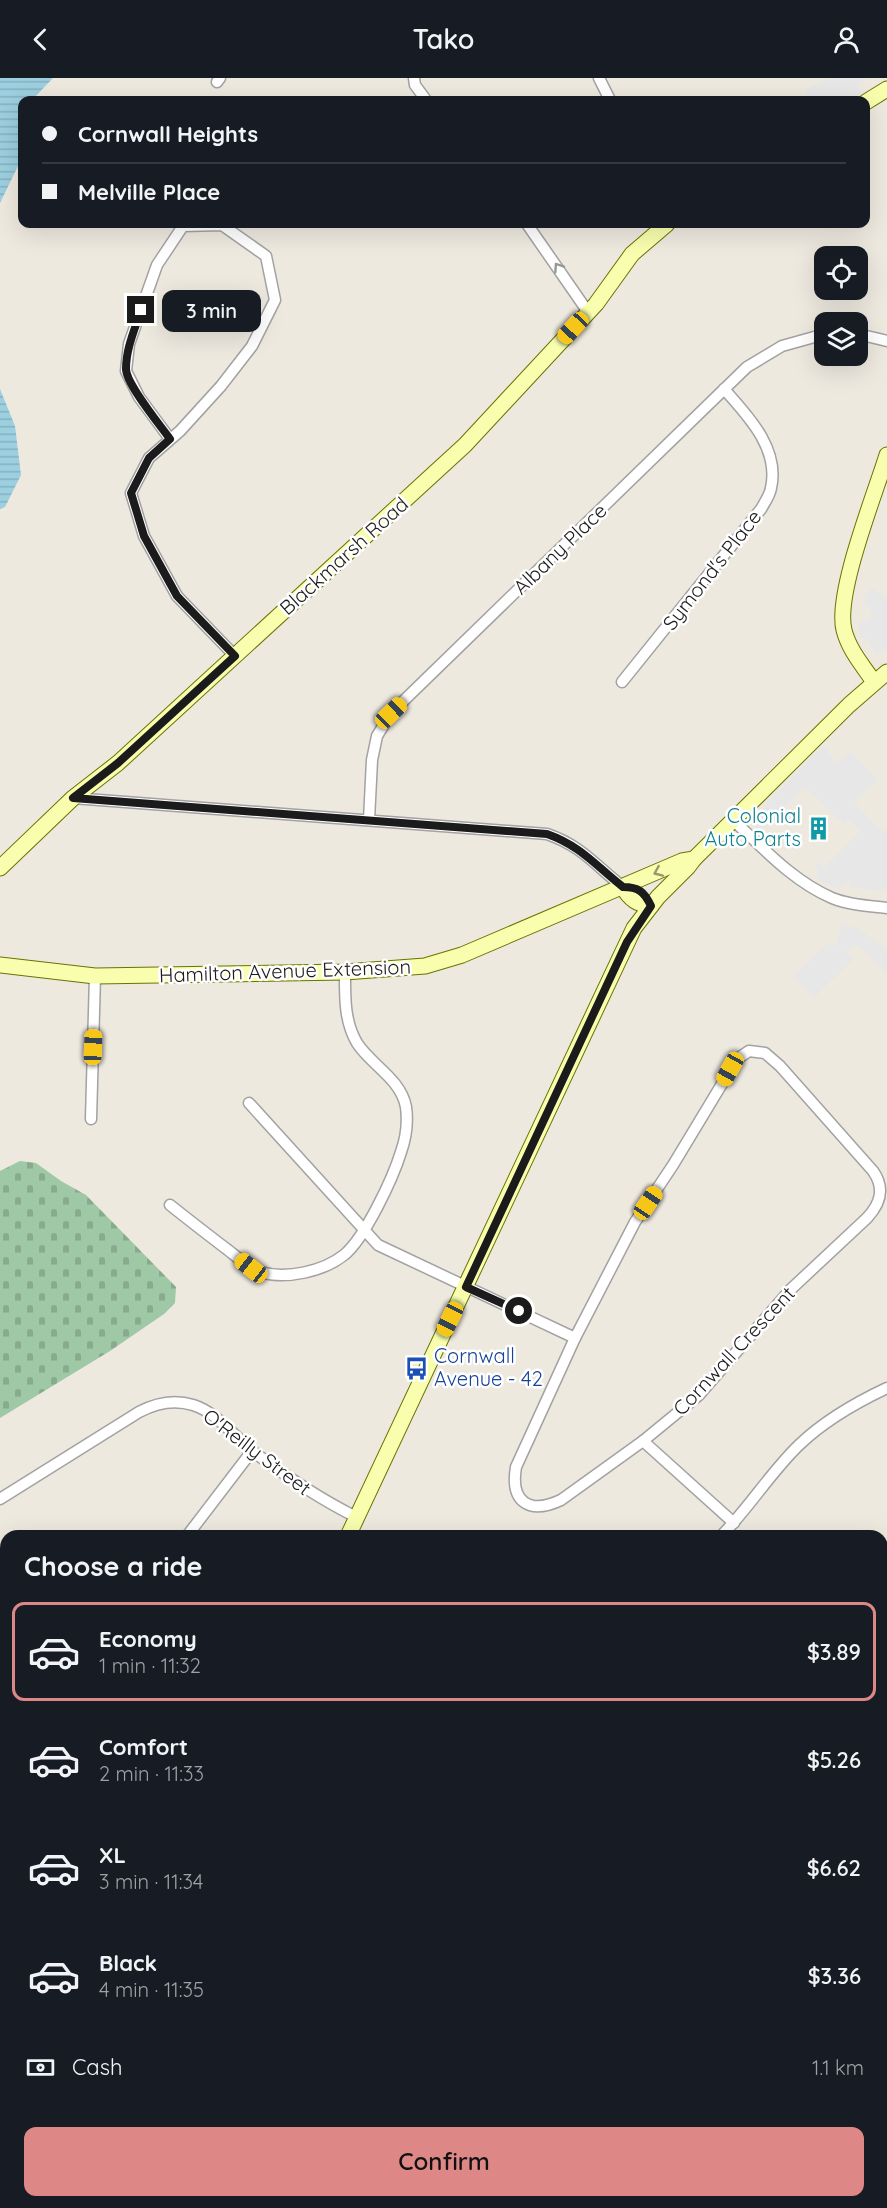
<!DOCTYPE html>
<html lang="en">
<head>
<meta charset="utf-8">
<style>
	:root { --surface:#171b24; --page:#20242c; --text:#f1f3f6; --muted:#9ea1a6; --line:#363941; --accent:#de8787 }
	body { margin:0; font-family:Quicksand,sans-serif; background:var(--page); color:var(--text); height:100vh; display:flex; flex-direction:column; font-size:22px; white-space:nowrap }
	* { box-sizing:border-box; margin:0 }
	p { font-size:20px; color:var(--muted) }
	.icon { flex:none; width:33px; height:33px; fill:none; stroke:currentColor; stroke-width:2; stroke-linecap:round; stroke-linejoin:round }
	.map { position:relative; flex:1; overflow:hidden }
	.drawer { position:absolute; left:0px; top:1452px; width:888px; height:678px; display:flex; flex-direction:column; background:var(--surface); border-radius:18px 18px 0 0; box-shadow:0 6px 24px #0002 }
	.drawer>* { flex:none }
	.guide { position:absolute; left:18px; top:18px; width:852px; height:132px; border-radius:12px; box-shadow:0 6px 24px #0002; display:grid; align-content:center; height:132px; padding:0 24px; background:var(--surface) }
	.fabs { position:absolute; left:814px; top:168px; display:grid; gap:12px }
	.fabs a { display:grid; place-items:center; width:54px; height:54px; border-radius:12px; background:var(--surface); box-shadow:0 6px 24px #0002; font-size:30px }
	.end { position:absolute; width:27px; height:27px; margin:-14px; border:8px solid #1b1b1b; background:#fff; box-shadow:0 0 0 3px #fff }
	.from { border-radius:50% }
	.bubble { position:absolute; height:42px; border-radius:12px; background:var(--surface); box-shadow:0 6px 24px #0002; font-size:20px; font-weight:600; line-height:42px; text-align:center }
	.car { position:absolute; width:18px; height:36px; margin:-18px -9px; border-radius:8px; box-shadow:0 0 4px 2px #0007; background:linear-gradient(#f5c518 24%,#345 0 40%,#f5c518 0 76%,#345 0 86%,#f5c518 0) }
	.guide b { display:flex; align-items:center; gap:21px; height:57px; font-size:22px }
	.guide b+b { border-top:2px solid var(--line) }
	.guide i { width:15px; height:15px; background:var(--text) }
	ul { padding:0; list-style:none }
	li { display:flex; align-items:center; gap:18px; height:99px; margin:0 12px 9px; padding:0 12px; border:3px solid transparent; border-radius:12px }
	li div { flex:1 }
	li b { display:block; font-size:22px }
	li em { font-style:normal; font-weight:600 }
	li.on { border-color:var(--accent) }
	li>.icon { width:54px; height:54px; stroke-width:1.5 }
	h2 { padding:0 24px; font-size:27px; line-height:72px }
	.pay { display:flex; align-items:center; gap:15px; height:66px; padding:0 24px; font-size:22px }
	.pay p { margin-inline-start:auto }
	.cta { display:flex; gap:12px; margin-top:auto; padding:12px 24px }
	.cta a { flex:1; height:69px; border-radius:12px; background:var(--accent); color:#111; font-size:24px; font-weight:600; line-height:69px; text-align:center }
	header { display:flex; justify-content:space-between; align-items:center; height:78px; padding:0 24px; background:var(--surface); font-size:27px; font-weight:600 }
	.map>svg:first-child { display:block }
	.cemetery { fill:url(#cemetery-stones) }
	.parking { fill:#e7e7e7 }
	.water { fill:url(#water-rules) }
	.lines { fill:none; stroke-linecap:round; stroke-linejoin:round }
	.street-casing { stroke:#a2a2a2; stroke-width:13 }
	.secondary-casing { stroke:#667400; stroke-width:17 }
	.street { stroke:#fff; stroke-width:10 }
	.secondary { stroke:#f8fead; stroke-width:15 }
	.oneway { stroke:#989898 }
	.oneway2 { stroke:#95986b }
	.route { stroke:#1b1b1b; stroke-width:8 }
	.labels { text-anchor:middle; stroke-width:5; stroke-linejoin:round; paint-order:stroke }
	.street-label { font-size:20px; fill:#1b1b1b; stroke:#fff }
	.culture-label { font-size:20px; fill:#0d838f; stroke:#fff; text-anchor:end }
	.transit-label { font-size:20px; fill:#164399; stroke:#fff; text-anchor:start }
</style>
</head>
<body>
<header><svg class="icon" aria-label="back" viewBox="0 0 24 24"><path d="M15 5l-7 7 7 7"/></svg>Tako<svg class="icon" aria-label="person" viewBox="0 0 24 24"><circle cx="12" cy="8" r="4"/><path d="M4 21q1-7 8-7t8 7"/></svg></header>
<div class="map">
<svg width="887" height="2130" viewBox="0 0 887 2130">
	<defs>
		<pattern id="cemetery-stones" width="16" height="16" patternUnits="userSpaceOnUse" patternTransform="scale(1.5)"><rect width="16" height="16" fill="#9fc8a6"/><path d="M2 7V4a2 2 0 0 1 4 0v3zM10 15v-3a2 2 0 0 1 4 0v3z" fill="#88ab8e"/></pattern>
		<pattern id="water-rules" width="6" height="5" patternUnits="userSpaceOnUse" patternTransform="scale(1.5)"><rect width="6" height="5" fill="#9ccfdf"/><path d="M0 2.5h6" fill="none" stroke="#86b1bf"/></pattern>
	</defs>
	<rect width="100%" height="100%" fill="#eee9df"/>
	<path class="cemetery" d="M20,1083L36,1085L61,1103L86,1117L176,1209L175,1225L164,1236L110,1273L0,1340V1093Z"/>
	<g class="parking">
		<path d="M829,0H868V1L858,7L862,16L850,22H809L804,13Z"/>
		<path d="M872,511L887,519V571L877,577L868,562L865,560H860L858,545L871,541L872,535L863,519Z"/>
		<path d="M823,668L837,685L851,674L878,701L854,724L883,754L887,750V813L849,810L851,801L840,811L817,801L816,783L824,790L860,753L848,742L844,746L805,709L760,754L754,748L752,743L755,738Z"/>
		<path d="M842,846L857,850L887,871V897L858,867L844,873L854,881L814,919L793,899L828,865L835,869Z"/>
	</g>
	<g class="water">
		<path d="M0,0H53L32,22H22L19,86L0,125Z"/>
		<path d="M0,311L15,348L21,397L5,429L0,431Z"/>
	</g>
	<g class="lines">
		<defs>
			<g id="street">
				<path d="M414,0L415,7L426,22"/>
				<path d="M599,0L610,22"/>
				<path d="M217,4L220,0"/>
				<path d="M527,146L588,234"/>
				<path d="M858,256L887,263"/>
				<path d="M170,361L139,319L126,293L129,266L157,187L183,148L222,147L266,178L275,222L252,268L221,308L180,353L149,380L131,415L144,458L177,518L235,578"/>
				<path d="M622,604L761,431C765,424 770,417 771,410C780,370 747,337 724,311"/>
				<path d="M73,720L547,756C582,768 595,787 623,809"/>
				<path d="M369,742L372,682L377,658L391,635L747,289L782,268L825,256"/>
				<path d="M733,742C764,771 793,803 832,820C849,827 869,828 887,830"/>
				<path d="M749,973L765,975L780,988L873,1093C885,1110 881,1125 867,1140L790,1212L699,1317L643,1363L561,1422C529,1437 510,1424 516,1389L575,1260L635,1144L673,1087L737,981Z"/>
				<path d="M249,1025L378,1167L575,1260"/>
				<path d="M91,1041L95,898"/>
				<path d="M170,1127C189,1142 208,1157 228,1172C238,1180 249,1190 261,1194C286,1202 324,1193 344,1177C365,1160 393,1100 401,1074C406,1060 408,1044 406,1029C401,1001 371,987 357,965C344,943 345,918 345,894"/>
				<path d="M643,1363L734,1445"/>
				<path d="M0,1421L139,1334C156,1325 174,1321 193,1327C217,1334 235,1360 255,1375C287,1399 320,1421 356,1439"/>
				<path d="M187,1458L252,1373"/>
				<path d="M721,1458C749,1430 770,1395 799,1367C824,1343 855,1325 887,1310"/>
				<path d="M0,1566L6,1567"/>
				<path d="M882,1611L887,1615"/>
				<path d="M0,1624L6,1628"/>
				<path d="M0,1765L6,1766"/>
				<path d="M0,1922L6,1925"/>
				<path d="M397,2130L400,2124"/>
			</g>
			<g id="secondary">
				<path d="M866,24L887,11"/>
				<path d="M874,604C863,588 849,572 844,552C835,516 875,416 887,377"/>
				<path d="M0,790L73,720L118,685L465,367L596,226L632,176L667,146"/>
				<path d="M623,809C629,821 637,827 651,828"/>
				<path d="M0,887L95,898L345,894L425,888L462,877L682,783L694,781"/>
				<path d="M348,1458L634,850L658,819L688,789L694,781L849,627L887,594"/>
				<path d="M882,1499L887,1496"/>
				<path d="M0,1997L6,1982"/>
				<path d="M882,2029L887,2022"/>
				<path d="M42,2130L50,2124"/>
				<path d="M771,2130L779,2124"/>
			</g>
		</defs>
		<use href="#street" class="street-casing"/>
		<use href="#secondary" class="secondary-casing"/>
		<use href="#street" class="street"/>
		<use href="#secondary" class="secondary"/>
	</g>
	<defs><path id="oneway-chevron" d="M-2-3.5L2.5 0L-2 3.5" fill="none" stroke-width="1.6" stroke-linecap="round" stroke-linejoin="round" transform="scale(1.5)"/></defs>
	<use class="oneway" href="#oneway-chevron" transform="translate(558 189) rotate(-124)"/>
	<use class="oneway2" href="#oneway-chevron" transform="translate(658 794) rotate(157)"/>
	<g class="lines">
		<path class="route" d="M141,232C135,251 126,270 126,291C126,306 160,347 170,361L149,380L131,415L144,458L177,518L235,578L118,685L73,720L547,756C581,768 596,788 623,809C638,809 644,813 651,828L627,864L466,1209L519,1233"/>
	</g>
	<defs>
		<symbol id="building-bare" viewBox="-9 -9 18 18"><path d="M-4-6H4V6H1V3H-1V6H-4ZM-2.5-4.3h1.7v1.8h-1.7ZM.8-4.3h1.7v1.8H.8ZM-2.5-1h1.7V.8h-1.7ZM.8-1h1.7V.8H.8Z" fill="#0f9aa8" stroke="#fff" stroke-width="2.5" paint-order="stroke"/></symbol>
		<symbol id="bus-bare" viewBox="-9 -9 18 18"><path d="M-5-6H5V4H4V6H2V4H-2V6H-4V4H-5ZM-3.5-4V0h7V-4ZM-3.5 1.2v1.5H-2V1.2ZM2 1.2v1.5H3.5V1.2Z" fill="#1a4fb4" stroke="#fff" stroke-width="2.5" paint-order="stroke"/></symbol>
	</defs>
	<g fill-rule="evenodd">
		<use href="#building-bare" x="802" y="734" width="33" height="33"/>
		<use href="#bus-bare" x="400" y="1274" width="33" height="33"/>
	</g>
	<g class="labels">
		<g class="street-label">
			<text transform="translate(560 471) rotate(-44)" y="7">Albany Place</text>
			<text transform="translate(344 478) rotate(-42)" y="7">Blackmarsh Road</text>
			<text transform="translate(712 492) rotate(-52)" y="7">Symond's Place</text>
			<text transform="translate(285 893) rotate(-2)" y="7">Hamilton Avenue Extension</text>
			<text transform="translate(734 1273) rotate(-47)" y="7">Cornwall Crescent</text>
			<text transform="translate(257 1374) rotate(37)" y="7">O'Reilly Street</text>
		</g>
		<g class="culture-label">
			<text x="801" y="745">Colonial<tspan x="801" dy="23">Auto Parts</tspan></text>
		</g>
		<g class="transit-label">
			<text x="434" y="1285">Cornwall<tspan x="434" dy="23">Avenue - 42</tspan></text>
		</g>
	</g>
</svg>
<div class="fabs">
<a><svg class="icon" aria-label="locate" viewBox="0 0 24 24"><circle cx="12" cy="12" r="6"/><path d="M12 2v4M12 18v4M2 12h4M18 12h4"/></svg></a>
<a><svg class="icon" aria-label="layers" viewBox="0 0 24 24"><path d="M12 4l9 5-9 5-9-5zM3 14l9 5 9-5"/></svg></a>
</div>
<i class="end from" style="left:519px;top:1233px"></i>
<i class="end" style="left:141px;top:232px"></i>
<div class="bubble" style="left:162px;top:212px;width:99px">3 min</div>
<i class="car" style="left:573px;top:250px;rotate:223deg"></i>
<i class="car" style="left:391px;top:635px;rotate:46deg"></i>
<i class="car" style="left:93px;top:969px;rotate:2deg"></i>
<i class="car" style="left:730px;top:991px;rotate:209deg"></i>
<i class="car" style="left:648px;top:1125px;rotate:34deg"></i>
<i class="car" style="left:251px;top:1190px;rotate:308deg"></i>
<i class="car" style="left:450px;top:1241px;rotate:206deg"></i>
<div class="guide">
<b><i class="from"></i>Cornwall Heights</b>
<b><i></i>Melville Place</b>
</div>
<section class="drawer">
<h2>Choose a ride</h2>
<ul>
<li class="on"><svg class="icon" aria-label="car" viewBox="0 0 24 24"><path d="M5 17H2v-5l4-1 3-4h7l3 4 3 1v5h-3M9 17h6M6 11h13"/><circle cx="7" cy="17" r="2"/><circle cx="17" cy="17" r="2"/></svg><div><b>Economy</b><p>1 min · 11:32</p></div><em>$3.89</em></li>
<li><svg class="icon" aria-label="car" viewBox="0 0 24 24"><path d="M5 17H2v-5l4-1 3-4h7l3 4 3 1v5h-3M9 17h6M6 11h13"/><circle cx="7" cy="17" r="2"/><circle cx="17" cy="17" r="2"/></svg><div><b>Comfort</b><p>2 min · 11:33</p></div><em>$5.26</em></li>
<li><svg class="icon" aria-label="car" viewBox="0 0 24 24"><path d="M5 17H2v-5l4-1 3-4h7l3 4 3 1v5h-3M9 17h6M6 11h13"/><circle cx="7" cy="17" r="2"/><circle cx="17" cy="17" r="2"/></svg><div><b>XL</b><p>3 min · 11:34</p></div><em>$6.62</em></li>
<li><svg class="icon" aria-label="car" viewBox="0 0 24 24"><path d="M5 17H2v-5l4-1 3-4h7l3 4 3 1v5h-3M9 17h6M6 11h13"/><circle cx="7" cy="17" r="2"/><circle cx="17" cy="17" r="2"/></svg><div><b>Black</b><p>4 min · 11:35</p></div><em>$3.36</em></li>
</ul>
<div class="pay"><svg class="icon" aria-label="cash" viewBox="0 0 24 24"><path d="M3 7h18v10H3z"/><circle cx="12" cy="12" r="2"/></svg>Cash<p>1.1 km</p></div>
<div class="cta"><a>Confirm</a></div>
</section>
</div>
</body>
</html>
